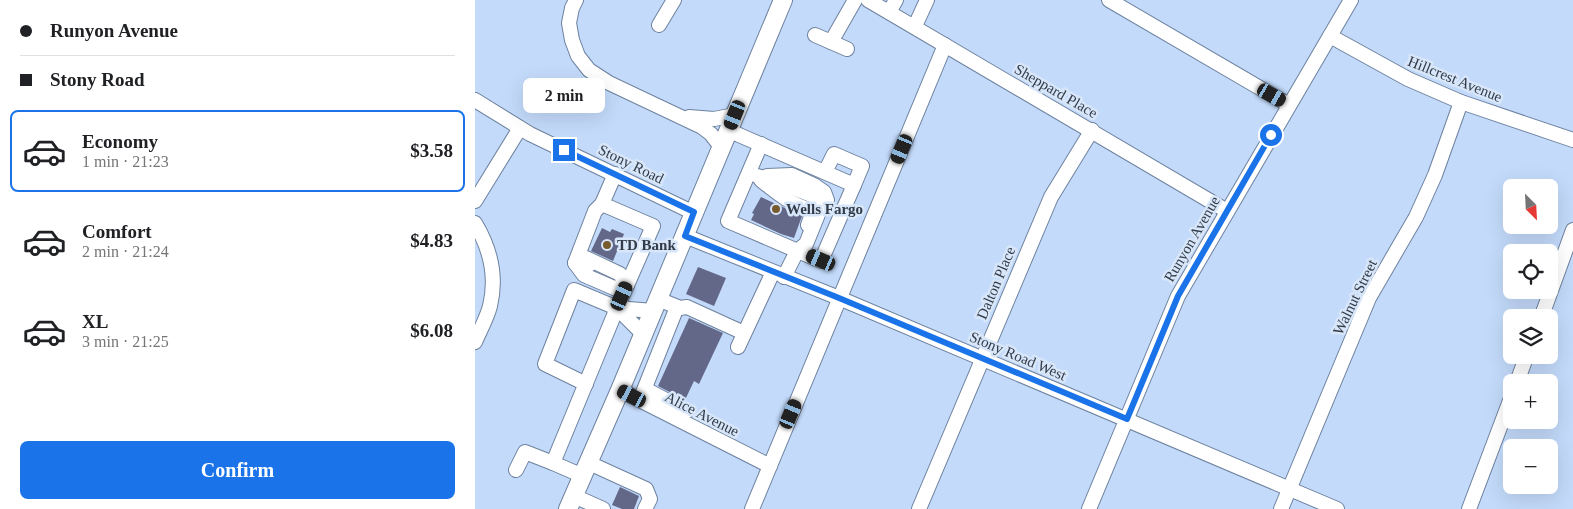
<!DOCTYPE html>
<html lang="en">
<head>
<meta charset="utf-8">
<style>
	:root { --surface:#fff; --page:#f2f2f2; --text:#202124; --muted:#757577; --line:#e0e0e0; --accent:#1a73e8 }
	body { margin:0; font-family:Georgia,serif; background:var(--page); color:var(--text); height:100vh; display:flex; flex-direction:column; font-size:19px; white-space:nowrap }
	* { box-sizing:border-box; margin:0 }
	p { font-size:16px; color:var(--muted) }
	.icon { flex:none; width:28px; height:28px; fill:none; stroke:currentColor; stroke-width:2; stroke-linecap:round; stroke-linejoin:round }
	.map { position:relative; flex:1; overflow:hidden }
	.panel { display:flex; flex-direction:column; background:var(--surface); width:475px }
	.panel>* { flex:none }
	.top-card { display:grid; align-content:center; height:110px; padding:0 20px; background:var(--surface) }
	.needle { width:32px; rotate:156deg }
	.fabs { position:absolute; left:1028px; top:179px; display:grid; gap:10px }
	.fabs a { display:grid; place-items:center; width:55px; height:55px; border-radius:8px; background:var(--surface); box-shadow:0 5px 20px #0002; font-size:25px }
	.end { position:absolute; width:22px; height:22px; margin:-11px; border:6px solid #1a73e8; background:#fff; box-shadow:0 0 0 2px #fff }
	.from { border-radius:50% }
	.bubble { position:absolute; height:35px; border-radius:8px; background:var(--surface); box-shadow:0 5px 20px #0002; font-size:16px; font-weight:700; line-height:35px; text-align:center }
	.car { position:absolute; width:15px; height:30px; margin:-15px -8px; border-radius:6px; box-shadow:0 0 4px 1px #0007; background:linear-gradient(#222 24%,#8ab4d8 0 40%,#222 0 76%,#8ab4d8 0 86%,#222 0) }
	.top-card b { display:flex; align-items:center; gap:18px; height:48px; font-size:19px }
	.top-card b+b { border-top:1px solid var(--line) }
	.top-card i { width:12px; height:12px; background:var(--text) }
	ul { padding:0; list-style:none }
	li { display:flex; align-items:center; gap:15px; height:82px; margin:0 10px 8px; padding:0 10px; border:2px solid transparent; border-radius:8px }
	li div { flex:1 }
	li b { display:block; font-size:19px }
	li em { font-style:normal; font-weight:700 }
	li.active { border-color:var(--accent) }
	li>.icon { width:45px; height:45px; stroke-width:1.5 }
	.action { display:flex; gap:10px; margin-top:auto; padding:10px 20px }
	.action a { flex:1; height:58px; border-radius:8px; background:var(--accent); color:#fff; font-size:20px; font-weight:700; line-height:58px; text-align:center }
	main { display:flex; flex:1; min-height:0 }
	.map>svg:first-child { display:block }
	.building { fill:#636888 }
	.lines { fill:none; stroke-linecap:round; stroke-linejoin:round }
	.minor-casing { stroke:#6d829f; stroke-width:16 }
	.major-casing { stroke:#6d829f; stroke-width:20 }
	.minor { stroke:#fff; stroke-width:14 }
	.major { stroke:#fff; stroke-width:18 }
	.route { stroke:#1a73e8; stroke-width:6 }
	.poi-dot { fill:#775a2d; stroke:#d8e6fa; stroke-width:2 }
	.labels { text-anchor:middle; stroke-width:5; stroke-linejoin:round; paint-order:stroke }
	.street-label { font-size:15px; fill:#323b47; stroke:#d8e6fa }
	.poi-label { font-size:15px; font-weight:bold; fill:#323b47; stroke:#d8e6fa; text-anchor:start }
</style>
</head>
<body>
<main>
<section class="panel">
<div class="top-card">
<b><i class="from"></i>Runyon Avenue</b>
<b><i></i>Stony Road</b>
</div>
<ul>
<li class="active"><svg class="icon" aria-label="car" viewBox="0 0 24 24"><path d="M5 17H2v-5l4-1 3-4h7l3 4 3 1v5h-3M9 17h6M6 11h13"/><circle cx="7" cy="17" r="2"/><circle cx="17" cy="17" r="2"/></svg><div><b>Economy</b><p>1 min · 21:23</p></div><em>$3.58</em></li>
<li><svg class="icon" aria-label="car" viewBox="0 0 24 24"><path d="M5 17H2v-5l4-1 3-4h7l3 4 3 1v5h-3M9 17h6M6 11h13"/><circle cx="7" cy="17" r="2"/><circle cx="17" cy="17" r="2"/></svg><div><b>Comfort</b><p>2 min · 21:24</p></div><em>$4.83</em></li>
<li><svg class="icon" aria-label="car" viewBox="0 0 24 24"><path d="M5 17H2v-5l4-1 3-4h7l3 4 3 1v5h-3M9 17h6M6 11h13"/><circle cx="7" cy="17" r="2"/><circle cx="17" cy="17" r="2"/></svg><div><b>XL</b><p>3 min · 21:25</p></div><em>$6.08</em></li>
</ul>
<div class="action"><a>Confirm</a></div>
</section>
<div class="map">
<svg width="1098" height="509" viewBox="0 0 1098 509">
	<rect width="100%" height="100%" fill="#c3dafa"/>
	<g class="building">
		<path d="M286,197L327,216L319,238L306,234L276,220L279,214L277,213Z"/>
		<path d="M127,228L135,232L137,229L149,234L138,261L116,251Z"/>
		<path d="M223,267L251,278L239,306L211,294Z"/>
		<path d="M214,318L248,333L224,384L219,381L210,400L183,386Z"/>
		<path d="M145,487L164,496L159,509H147L137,505Z"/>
	</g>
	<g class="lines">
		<defs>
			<g id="minor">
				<path d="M101,0L97,8L94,23L97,40L103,56L114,70L134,83L227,127L236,134L246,147"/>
				<path d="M393,0L752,211"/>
				<path d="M634,0L814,105"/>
				<path d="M414,12L421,0"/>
				<path d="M184,25L199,0"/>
				<path d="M440,26L452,0"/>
				<path d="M340,35L372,49"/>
				<path d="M855,36L933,79L986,102L1098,140"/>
				<path d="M356,42L380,0"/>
				<path d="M0,100L55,134L219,213"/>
				<path d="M214,117L239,119L260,115"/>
				<path d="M254,130L264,135L379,185L387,166L359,154L350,172"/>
				<path d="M286,144L253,221L346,261L379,185"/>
				<path d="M282,176L314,186L346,199V207L331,244L322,251L309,277"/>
				<path d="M292,176L317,175L339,185L349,192L352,200"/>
				<path d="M286,180C303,194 317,205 338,211L333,225"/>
				<path d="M0,201L45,128"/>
				<path d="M0,223C15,248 22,277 15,306C12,318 5,330 0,342"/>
				<path d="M210,236L364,298L862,509"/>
				<path d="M107,260L111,258L145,274L152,285"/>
				<path d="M100,263L109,275L139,288L152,285"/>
				<path d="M114,265L100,263L120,211L127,204"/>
				<path d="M183,299L205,308L212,307L269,333"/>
				<path d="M1066,318L1098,230"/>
				<path d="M168,334L142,308L178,311"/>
				<path d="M263,347L298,272"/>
				<path d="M1042,382L1052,355"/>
				<path d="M111,384L70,364L99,290L142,308"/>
				<path d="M170,389L212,411"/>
				<path d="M145,390L295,466"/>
				<path d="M165,400L202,307"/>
				<path d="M114,463L171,489L175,499L170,509"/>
				<path d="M41,470L50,452L78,463"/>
				<path d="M108,476L78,463L142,308L178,226L127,204L140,174"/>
				<path d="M99,496L128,509"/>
				<path d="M277,509L470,45"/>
				<path d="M444,509L576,197L617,130"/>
				<path d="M614,509L703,296L876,0"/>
				<path d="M806,509L894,298L941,217L960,175L986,102"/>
				<path d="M994,509L1036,398"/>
			</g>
			<path id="major" d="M93,509L145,390L308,0"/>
		</defs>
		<use href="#minor" class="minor-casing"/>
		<use href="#major" class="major-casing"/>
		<use href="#minor" class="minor"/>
		<use href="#major" class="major"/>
	</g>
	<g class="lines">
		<path class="route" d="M89,150L219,212L210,236L364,298L652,419L703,296L796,135"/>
	</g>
	<g class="poi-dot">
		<circle cx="301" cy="209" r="5"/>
		<circle cx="132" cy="245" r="5"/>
	</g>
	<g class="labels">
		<g class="street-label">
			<text transform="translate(980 79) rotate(22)" y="5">Hillcrest Avenue</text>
			<text transform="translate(581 91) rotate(30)" y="5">Sheppard Place</text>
			<text transform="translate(156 164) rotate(26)" y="5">Stony Road</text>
			<text transform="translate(717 239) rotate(-60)" y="5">Runyon Avenue</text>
			<text transform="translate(521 283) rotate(-67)" y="5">Dalton Place</text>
			<text transform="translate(880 297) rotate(-64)" y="5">Walnut Street</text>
			<text transform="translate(543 356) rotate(23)" y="5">Stony Road West</text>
			<text transform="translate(227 414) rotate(27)" y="5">Alice Avenue</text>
		</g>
		<g class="poi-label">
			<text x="311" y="214">Wells Fargo</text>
			<text x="142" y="250">TD Bank</text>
		</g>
	</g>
</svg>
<div class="fabs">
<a><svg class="needle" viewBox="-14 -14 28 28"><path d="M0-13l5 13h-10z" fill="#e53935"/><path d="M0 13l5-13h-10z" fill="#757577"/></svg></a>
<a><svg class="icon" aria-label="locate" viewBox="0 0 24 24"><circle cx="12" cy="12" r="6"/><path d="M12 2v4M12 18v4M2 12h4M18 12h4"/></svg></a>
<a><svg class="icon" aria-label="layers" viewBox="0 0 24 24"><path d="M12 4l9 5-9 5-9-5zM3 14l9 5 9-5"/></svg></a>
<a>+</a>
<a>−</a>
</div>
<i class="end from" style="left:796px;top:135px"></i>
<i class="end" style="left:89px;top:150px"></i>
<div class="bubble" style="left:48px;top:78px;width:82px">2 min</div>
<i class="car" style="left:797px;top:95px;rotate:120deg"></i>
<i class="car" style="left:260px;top:115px;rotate:202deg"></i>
<i class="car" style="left:427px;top:149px;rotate:203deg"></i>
<i class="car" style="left:346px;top:260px;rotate:293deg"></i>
<i class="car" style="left:147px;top:296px;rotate:24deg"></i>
<i class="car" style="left:157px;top:396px;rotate:297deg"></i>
<i class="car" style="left:316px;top:414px;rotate:23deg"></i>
</div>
</main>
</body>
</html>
